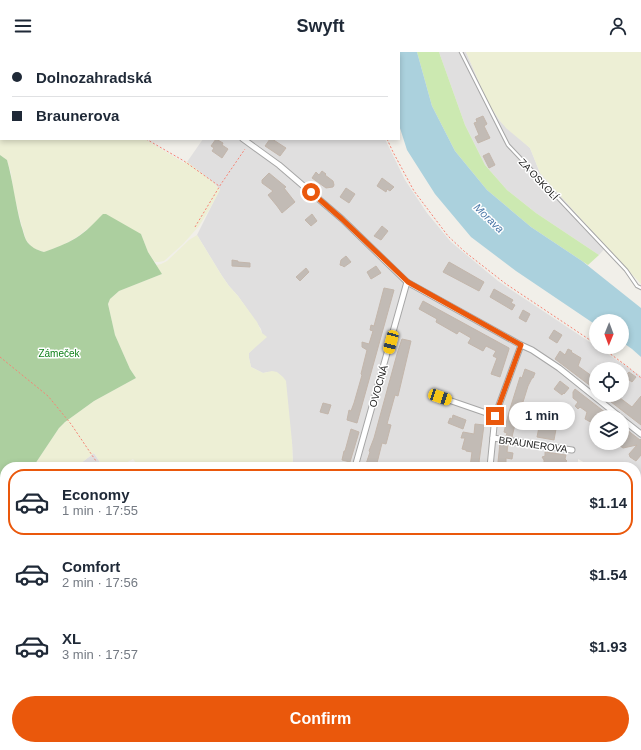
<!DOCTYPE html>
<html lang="en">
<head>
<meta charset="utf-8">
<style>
	:root { --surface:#fff; --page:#f2f2f3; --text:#1f2937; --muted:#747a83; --line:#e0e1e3; --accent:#ea580c }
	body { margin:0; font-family:Helvetica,sans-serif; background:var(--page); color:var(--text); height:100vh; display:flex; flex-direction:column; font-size:15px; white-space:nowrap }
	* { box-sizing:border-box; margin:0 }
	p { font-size:13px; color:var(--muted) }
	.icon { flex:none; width:22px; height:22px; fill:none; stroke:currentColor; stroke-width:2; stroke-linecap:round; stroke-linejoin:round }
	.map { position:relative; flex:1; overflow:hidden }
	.sheet { position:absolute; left:0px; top:410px; width:641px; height:288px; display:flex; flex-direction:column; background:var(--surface); border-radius:16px 16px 0 0; box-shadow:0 2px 6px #0003 }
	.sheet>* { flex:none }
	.guide { position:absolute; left:0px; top:0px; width:400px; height:88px; box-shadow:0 2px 6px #0003; display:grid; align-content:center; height:88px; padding:0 12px; background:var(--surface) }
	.needle { width:26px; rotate:181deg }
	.controls { position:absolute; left:589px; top:262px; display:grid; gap:8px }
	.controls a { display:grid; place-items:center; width:40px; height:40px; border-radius:50%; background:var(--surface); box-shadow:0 2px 6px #0003; font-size:20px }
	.end { position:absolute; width:18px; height:18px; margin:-9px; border:5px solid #ea580c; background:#fff; box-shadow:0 0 0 2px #fff }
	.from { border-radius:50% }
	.bubble { position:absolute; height:28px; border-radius:14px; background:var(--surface); box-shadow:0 2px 6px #0003; font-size:13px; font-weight:700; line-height:28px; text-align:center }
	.car { position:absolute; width:12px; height:24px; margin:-12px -6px; border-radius:5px; box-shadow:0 0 3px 1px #0007; background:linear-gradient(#f5c518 24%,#345 0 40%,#f5c518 0 76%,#345 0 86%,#f5c518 0) }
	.guide b { display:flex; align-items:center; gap:14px; height:38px; font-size:15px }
	.guide b+b { border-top:1px solid var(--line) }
	.guide i { width:10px; height:10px; background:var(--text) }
	ul { padding:7px 0 0; list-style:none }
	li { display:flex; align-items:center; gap:12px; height:66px; margin:0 8px 6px; padding:0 4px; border:2px solid transparent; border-radius:16px }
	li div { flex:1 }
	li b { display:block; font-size:15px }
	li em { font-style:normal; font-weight:700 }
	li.selected { border-color:var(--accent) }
	li>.icon { width:36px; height:36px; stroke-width:1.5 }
	.primary-button { display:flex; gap:8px; margin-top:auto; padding:8px 12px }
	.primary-button a { flex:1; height:46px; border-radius:24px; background:var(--accent); color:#fff; font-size:16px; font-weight:700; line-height:46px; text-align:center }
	header { display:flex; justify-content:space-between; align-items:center; height:52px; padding:0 12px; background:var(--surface); font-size:18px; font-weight:700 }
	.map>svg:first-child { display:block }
	.residential { fill:#e0dfdf; fill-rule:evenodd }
	.industrial { fill:#eadbe7 }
	.farmland { fill:#edefd5 }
	.grass { fill:#cce9b1 }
	.forest { fill:#accf9f }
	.water { fill:#abd1dd }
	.building { fill:#c2bbb5; stroke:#c3b6ab }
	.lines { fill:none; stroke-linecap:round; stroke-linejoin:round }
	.lane-casing { stroke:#a6a6a6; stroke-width:4.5 }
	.street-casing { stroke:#a6a6a6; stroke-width:7 }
	.path { stroke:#f68475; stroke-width:1; stroke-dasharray:2 2; stroke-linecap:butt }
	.lane { stroke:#fff; stroke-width:2.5 }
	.street { stroke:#fff; stroke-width:5 }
	.route { stroke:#ea580c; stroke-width:5 }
	.labels { text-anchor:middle; stroke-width:3; stroke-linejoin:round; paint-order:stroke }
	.street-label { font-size:10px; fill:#222; stroke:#fff }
	.park-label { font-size:10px; fill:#0f801a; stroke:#fff }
	.water-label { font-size:11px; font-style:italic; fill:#4c79a8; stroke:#fff }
</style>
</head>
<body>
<header><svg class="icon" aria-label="menu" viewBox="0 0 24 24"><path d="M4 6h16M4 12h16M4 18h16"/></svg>Swyft<svg class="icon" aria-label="person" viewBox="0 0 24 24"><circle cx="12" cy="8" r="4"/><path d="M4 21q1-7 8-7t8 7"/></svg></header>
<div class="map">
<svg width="641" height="698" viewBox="0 0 641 698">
	<rect width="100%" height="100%" fill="#f1efe9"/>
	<g class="residential">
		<path d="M13,0H176L175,1H14Z"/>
		<path d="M230,0H354V1H229Z"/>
		<path d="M439,0H466L488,51L500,69L530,96L540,121L583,169L607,194L599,203L536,161L507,138L485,113L465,73Z"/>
		<path d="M203,87H385L405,128L427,161L451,190L498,229L641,324V443L636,440V415H592L578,407V415H293L292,390L268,320L263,321L251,315L249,306V301L252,298L262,281L261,277L238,244L229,234L222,224L197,183L220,137L213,130L187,110ZM596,317H622V343H596ZM596,365H622V391H596Z"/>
		<path d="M94,401L103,415H76Z"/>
		<path d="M636,679L641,680V698H582L585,693H636Z"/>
		<rect x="256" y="693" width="284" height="5"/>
	</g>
	<rect class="industrial" x="24" y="693" width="111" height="5"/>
	<g class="farmland">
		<path d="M0,0H9L11,1H1V87H145L184,111L186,109L190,112L213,130L220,138L209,158L199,174L183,192L164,209L159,210H155L148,200L141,182L90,175L77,185L63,193L44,200L33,196L26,188L20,167L14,143L11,121L7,108L0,103Z"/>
		<path d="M466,0H641V232L583,169L540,121L530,96L506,76L500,69L488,51Z"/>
		<path d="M197,183L222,224L229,234L238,244L257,270L262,281L267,285L249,301V306L251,315L263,321L272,319L277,320L283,325L286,329L292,390L293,415H139L133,407L119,415H103L94,401L76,415H33L59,376L65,370L94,349L136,326L130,317L115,283L108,252L110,247L119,239L162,222L156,213L161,212L167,209L189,188Z"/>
		<path d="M5,597V693H24V698H0V602Z"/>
		<rect x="170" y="693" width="86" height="5"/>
		<rect x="540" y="693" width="27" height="5"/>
	</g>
	<g class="grass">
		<path d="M417,0H439L465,73L485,113L507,138L536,161L599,203L588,213L531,175L487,138L455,99L432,54Z"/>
		<rect x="135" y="693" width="35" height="5"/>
	</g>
	<path class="forest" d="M0,103L7,108C13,129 15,151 21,173C23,178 24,184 26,188C30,195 37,198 44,200C55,196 66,192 76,186C86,180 95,170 103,162H106L141,182L148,200L162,222L119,239L110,247L108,252L115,283L130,317L136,326L94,349L65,370L59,376L33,415H5V597L0,602Z"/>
	<path class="water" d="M373,0H417L432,54L455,99L487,138L531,175L582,209L641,256V305L632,297L622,290V269H596V273L516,219L471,185L435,142L407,98L399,73V1H374Z"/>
	<g class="building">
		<path d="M483,64L487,72L484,74L490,86L478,91L475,85L479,83L474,71L477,70L476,67Z"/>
		<path d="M216,87L223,91L222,93L228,97L222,106L212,99L214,96L211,94Z"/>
		<path d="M270,87H272L286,96L280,104L265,94Z"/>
		<path d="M489,101L495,113L489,116L483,104Z"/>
		<path d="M322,119L326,122L325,123L333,129L334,133L333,135L326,136L312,126L316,120L319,123Z"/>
		<path d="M269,121L286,135L284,136L295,150L282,161L277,154L268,143L273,139L262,131V128Z"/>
		<path d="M382,126L394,135L390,139L387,137L386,140L377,134Z"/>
		<path d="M346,136L355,142L349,151L340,145Z"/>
		<path d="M312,162L317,169L311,174L305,168Z"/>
		<path d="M382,174L388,179L381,188L374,184Z"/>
		<path d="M346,204L351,210L344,215L343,214L340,213L341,208Z"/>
		<path d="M232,208L238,209V210L250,211V215L232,214Z"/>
		<path d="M449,210L484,230L479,239L443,220Z"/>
		<path d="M376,214L381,221L371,227L367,220Z"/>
		<path d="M306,216L309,220L300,229L296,225Z"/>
		<path d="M384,236L394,238L357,371L347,368L349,358L351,359L354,351L362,323L361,322L367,298L362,295V290L369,292L373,279L370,278L371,273L374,274Z"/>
		<path d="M494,237L513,248L511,251L515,253L512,258L490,245Z"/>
		<path d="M423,249L509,296V297L500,325L491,322L497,306L493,304L496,299L486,294L483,299L468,291L471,286L459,279L457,282L436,270L437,267L419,257Z"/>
		<path d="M523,258L530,262L526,270L519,266Z"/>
		<path d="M554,278L562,283L557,291L549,286Z"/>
		<path d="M402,287L411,289L398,344L395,343L387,372L391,373L386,392L382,391L376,415H365L370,400L369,399L374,386L397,302Z"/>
		<path d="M568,297L572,299L571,300L581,306L578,314L596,327V338L555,307L560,299L565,303Z"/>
		<path d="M525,317L535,321L533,326H532L528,334L523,350L522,349L516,364H517L512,385L506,384L507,381L504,380L509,360L520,325L522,326Z"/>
		<path d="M629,320L636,325L632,330L625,325Z"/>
		<path d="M560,329L569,336L564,342L563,341L562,343L554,337Z"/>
		<path d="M575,337L606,361L610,365H596V368L594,367L592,371L587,368L585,367L587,360L580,355L578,357L575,354L578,350L573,346V340Z"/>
		<path d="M602,343H622L620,346L632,355L641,344V373Z"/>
		<path d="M323,351L331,353L328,362L320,360Z"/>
		<path d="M453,363L466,368L463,377L448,371L450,366L452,367Z"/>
		<path d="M475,372L484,373L479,410H480V415H470L472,400L466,399V398L462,397L465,386H461L463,380L474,382Z"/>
		<path d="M622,374L640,388L641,387V403L636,409L630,405L629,402L637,393L623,396L616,391H622Z"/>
		<path d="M539,375L556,377L554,388L537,385Z"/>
		<path d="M351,377L359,380L350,410L342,408L344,399H345Z"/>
		<path d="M500,391L508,392L507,400L513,401L512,407L506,406V410H498Z"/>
		<path d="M545,400L566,403L565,407L567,409L564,411V414L544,411V408L542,405L545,404Z"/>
		<rect x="281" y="693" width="12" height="5"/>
		<path d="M608,693H619L632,696V698H610L607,697Z"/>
	</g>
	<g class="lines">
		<defs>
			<g id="lane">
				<path d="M461,0L508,93L626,218L637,234L641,236"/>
				<path d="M26,698V695L127,694"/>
			</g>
			<g id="street">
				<path d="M116,0L118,1"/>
				<path d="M243,87L279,113L342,167L407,230L521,293L532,298L559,316L620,365"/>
				<path d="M440,345L495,364"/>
				<path d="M622,367L641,382"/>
				<path d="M493,386L572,398"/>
				<path d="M355,415L407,230"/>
				<path d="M490,415L495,364L521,293"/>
				<path d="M303,693V698"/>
				<path d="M487,698V693"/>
			</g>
		</defs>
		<use href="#lane" class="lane-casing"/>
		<use href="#street" class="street-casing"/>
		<g class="path">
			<path d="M356,0L357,1"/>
			<path d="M214,1L215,0"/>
			<path d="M146,87L184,109L219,134"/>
			<path d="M387,87L393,100L414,139L448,184L465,200L506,232L596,292"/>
			<path d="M195,175L221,132L245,97"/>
			<path d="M601,295L628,315L641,326"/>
			<path d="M0,305L48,344L71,372L100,415"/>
		</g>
		<use href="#lane" class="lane"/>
		<use href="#street" class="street"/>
	</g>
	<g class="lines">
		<path class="route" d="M311,140L342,167L408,230L521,293L495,364"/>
	</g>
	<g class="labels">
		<g class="street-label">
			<text transform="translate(539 127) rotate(47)" y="4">ZA OSKOLÍ</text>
			<text transform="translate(378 334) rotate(-74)" y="4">OVOCNÁ</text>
			<text transform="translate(533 392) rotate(8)" y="4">BRAUNEROVA</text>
		</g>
		<g class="park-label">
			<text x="59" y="305">Zámeček</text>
		</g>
		<g class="water-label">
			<text transform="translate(489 166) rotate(44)" y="4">Morava</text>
		</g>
	</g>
</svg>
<div class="controls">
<a><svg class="needle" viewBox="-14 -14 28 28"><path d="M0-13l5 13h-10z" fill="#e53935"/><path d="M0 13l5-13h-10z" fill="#747a83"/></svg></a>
<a><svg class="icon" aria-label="locate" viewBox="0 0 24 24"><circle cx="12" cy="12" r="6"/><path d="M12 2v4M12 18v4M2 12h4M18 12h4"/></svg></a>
<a><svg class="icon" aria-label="layers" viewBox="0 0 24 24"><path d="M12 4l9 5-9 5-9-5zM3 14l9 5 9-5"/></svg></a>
</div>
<i class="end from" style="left:311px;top:140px"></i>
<i class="end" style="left:495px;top:364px"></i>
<div class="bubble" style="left:509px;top:350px;width:66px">1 min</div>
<i class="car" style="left:391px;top:290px;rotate:195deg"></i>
<i class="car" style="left:440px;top:345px;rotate:109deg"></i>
<div class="guide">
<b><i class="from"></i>Dolnozahradská</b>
<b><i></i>Braunerova</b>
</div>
<section class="sheet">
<ul>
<li class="selected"><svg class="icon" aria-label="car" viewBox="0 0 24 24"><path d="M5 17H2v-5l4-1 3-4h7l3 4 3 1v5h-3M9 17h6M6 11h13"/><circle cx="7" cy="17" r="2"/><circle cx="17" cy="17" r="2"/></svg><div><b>Economy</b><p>1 min · 17:55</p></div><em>$1.14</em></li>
<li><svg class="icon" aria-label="car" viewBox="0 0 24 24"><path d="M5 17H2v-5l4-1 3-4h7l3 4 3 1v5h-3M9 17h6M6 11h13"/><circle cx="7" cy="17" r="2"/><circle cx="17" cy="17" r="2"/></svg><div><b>Comfort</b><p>2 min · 17:56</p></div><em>$1.54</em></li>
<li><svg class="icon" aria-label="car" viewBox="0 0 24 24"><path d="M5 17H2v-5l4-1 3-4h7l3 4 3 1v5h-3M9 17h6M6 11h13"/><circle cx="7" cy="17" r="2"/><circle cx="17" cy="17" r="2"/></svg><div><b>XL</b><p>3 min · 17:57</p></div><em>$1.93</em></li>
</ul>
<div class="primary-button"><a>Confirm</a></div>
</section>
</div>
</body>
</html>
